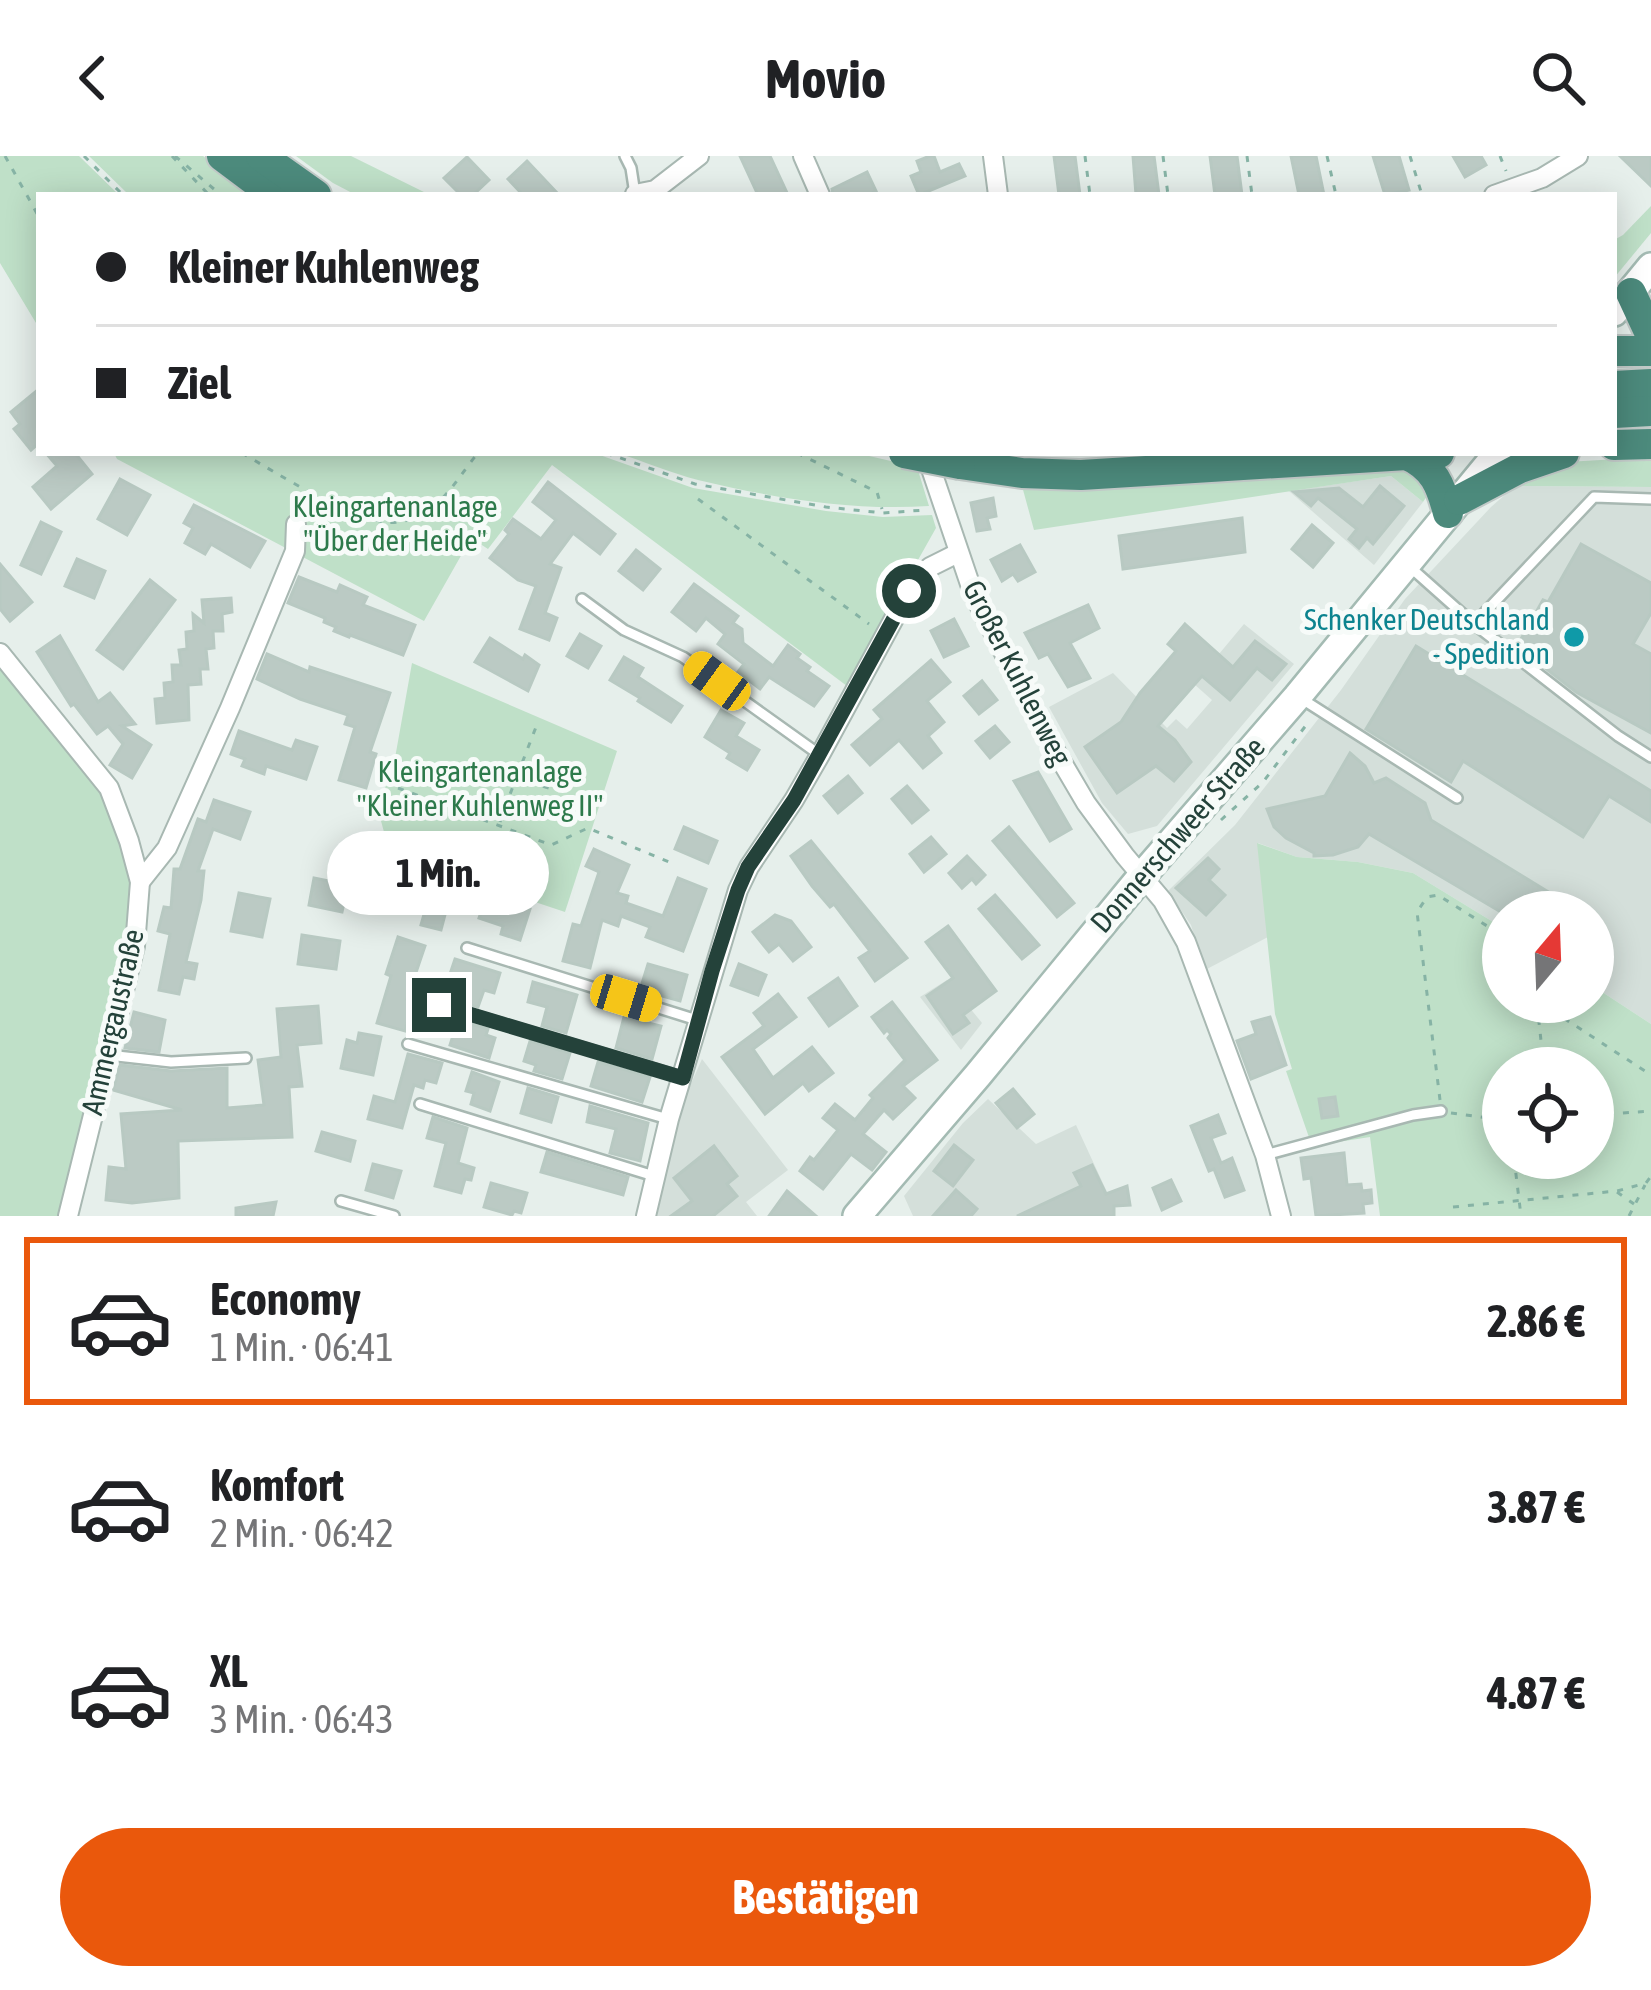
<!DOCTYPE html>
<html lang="de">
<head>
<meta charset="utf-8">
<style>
	:root { --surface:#fff; --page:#f6f6f6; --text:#202124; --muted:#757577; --line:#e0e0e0; --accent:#ea580c }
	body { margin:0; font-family:"Asap Condensed",sans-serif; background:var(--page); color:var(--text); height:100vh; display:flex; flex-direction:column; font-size:45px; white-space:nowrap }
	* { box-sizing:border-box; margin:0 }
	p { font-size:39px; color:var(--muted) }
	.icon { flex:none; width:66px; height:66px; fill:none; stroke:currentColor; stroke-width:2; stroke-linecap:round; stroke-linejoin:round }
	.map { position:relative; height:1060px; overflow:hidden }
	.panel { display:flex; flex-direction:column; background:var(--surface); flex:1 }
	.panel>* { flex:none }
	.guide { position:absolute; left:36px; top:36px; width:1581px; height:264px; border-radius:0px; box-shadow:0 6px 30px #0003; display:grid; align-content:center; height:264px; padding:0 60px; background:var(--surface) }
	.needle { width:78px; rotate:19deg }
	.buttons { position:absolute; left:1482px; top:735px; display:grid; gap:24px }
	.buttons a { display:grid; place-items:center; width:132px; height:132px; border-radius:50%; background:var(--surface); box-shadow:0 6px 30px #0003; font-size:60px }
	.end { position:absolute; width:54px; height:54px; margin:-27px; border:15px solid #24423a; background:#fff; box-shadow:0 0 0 6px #fff }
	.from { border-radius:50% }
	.bubble { position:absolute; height:84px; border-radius:42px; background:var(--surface); box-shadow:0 6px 30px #0003; font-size:39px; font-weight:700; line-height:84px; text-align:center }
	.car { position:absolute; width:36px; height:72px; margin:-36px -18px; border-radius:15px; box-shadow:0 0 9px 3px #0007; background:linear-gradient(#f5c518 24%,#345 0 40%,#f5c518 0 76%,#345 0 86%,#f5c518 0) }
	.guide b { display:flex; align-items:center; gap:42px; height:114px; font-size:45px }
	.guide b+b { border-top:3px solid var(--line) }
	.guide i { width:30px; height:30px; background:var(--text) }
	ul { padding:21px 0 0; list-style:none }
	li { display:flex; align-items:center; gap:36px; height:168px; margin:0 24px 18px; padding:0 36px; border:6px solid transparent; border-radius:0px }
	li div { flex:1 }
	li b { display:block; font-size:45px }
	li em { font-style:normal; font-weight:700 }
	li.selected { border-color:var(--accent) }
	li>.icon { width:108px; height:108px; stroke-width:1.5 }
	.primary-button { display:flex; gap:24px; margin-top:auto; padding:24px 60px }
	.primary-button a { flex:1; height:138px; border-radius:72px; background:var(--accent); color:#fff; font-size:48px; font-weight:700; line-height:138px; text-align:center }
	header { display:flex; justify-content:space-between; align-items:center; height:156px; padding:0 60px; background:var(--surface); font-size:54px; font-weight:700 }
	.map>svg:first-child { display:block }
	.built { fill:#d4dfda }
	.green { fill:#bfe0c8; fill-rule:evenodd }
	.building { fill:#bbcac4; stroke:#b8c9c2; stroke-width:3 }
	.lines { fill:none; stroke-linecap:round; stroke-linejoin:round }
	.service-casing { stroke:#a8b8b2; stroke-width:14 }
	.minor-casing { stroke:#a8b8b2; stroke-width:22 }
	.secondary-casing { stroke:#a4bbb3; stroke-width:32 }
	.trunk-casing { stroke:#c2cac8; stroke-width:34 }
	.path { stroke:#86b3a5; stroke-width:3; stroke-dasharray:6 9; stroke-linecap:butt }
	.service { stroke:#fff; stroke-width:9 }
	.minor { stroke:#fff; stroke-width:18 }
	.secondary { stroke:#fff; stroke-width:27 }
	.trunk { stroke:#4c8a7c; stroke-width:30 }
	.trunk-bridge-casing { stroke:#c2cac8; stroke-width:34; stroke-linecap:butt }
	.trunk-bridge { stroke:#4c8a7c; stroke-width:30 }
	.route { stroke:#24423a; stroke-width:15 }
	.culture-dot { fill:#0f9aa8; stroke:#f7fbf9; stroke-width:4.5 }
	.labels { text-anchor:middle; stroke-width:10; stroke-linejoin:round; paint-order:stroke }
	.park-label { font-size:30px; fill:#2d7a4b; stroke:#f7fbf9 }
	.culture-label { font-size:30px; fill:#0d838f; stroke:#f7fbf9; text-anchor:end }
	.street-label { font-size:30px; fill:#24423a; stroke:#f7fbf9 }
</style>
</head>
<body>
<header><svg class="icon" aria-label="back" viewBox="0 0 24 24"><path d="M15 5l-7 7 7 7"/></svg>Movio<svg class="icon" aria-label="search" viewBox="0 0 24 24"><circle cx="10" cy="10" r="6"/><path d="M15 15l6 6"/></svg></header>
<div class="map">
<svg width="1651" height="1060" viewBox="0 0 1651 1060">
	<rect width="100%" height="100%" fill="#e6efeb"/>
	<g class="built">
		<path d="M1391,320L1423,346L1374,409L1289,335Z"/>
		<path d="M1515,330L1651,331V868L1593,830V756H1503V772L1413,717L1358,706L1297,701L1258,687L1268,781L1205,814L1191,769L1168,735L1235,669L1341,534L1405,443L1491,351Z"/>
		<path d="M1244,468L1294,508L1157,670L1128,678L1102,647L1049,551L1113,517L1167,572L1176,563L1187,573L1212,544L1194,528Z"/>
		<path d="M947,824L982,867L961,894L920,841Z"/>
		<path d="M702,903L788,1014L746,1046L757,1060H657L682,948Z"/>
		<path d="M988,943L1036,988L1076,969L1107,1036L1054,1060H913L904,1040L963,967Z"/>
	</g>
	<g class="green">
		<path d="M0,0H79L119,39H39V172L0,107Z"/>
		<path d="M89,0H203L256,39H129Z"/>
		<path d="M296,0H351L430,39H356L333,27Z"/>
		<path d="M1651,50V77L1614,122V84L1623,79Z"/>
		<path d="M114,297H594L693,332L826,355L883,361L932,359L936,372L847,530L552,309L488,393L471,382L424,465L117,303Z"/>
		<path d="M618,297H856L917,311L929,350C852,355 773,342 698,324C671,317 645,306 618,297Z"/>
		<path d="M1651,301V331L1518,330L1543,314L1567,306Z"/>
		<path d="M1355,311L1422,315L1429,337L1423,346L1391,320L1034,374L1022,330L1078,335Z"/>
		<path d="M0,505L105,635L135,727L131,789L62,1060H0Z"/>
		<path d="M412,507L617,595L565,756L390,698L378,654L395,602Z"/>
		<path d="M1257,687L1297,701L1358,706L1413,717L1503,772V846H1593V830L1651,868V1060H1380L1370,981L1312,990L1286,915L1292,913L1275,858ZM1503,912H1593V1002H1503Z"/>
	</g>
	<g class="building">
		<path d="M740,0H770L788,39H758Z"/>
		<path d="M930,0H934L940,16L959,8L965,20L919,39L911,20L921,16L917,5Z"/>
		<path d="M1054,0H1075L1080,39H1059Z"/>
		<path d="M1133,0H1154L1159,39H1136Z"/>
		<path d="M1210,0H1237L1242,39H1215Z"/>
		<path d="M1291,0H1316L1324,39H1299Z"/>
		<path d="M1373,0H1399L1409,34L1385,39Z"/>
		<path d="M1453,0H1481L1486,9L1465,21Z"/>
		<path d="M1620,0H1651V30Z"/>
		<path d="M467,1L489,24L473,39H461L444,22Z"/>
		<path d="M527,5L559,39H523L508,23Z"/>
		<path d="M867,16L876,35L867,39H833L832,33Z"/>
		<path d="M39,233V287L31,294L14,273L20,268L11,256Z"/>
		<path d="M46,297H75L92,318L51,353L33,331L57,310Z"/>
		<path d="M120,323L150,339L127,379L98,363Z"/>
		<path d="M548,326L615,378L600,398L573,377L550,408L561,412L545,457L557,462L549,484L520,473L536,430L518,424L490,402L509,378L505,374L513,363L541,383L556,364L533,346Z"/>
		<path d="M1380,330L1404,350L1373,388L1367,382L1359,392L1349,383L1357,373L1318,342L1311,350L1294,336L1339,332L1363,351Z"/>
		<path d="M993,342L996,360L987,362L990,373L977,375L971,347Z"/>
		<path d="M194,349L265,385L250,411L211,388L205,398L185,387L193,372L184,367Z"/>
		<path d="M1242,362L1245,396L1123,413L1119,380Z"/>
		<path d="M41,366L61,376L41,418L21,409Z"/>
		<path d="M1312,369L1333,387L1313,411L1292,393Z"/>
		<path d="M1581,388L1651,427V457L1633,488L1651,498V577L1576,536L1517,490L1543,444L1548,446Z"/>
		<path d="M1020,389L1035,416L1018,425L1013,418L1002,425L991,404Z"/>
		<path d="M636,394L660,413L643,434L619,415Z"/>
		<path d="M77,403L105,415L94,442L65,430Z"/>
		<path d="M0,408L32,446L10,465L0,453Z"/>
		<path d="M299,421L337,436L340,429L367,441L363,449L415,469L403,499L350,479L349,481L334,475L336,471L324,466L325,462L288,447Z"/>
		<path d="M150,424L175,444L123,513L97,494Z"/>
		<path d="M694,428L738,460L733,467L742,473L743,487L773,510L788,489L800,498L797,502L810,511L807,515L829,530L814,550L769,521L760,533L738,516L744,508L718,488L725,478L706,462L696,475L672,456Z"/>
		<path d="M231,442L232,456L222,458L223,475H213L214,492L206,493L208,513H200L201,528L188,529L189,564L157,567L155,543L165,542L164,527L173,526L172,509H181L179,494L187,493L186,476L194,475L193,458L204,467L202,444Z"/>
		<path d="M1088,449L1099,472L1070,487L1090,522L1068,531L1048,498L1039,502L1025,477Z"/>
		<path d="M954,463L968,490L944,501L931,475Z"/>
		<path d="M1185,468L1233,511L1255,485L1286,508L1272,524L1257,512L1230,544L1202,520L1158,570L1175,584L1191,606L1174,625L1156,610L1117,637L1085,591L1121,566L1140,537L1176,495L1168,488Z"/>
		<path d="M580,478L601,490L588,512L567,500Z"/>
		<path d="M60,480L98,546L110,537L135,568L122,570L151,589L132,622L110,609L123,588L108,570L97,578L74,548L71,550L37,496Z"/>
		<path d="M490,482L523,503L525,499L539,509L528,535L475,506Z"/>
		<path d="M1416,490L1651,635V666L1609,640L1583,681L1463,605L1451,626L1366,573Z"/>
		<path d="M267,498L309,516L310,511L390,537L370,596L376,598L366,632L339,624L355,571L345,568L348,559L300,543L257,523Z"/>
		<path d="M624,501L643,512L638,521L682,550L671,566L638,545L640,542L610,524Z"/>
		<path d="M931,504L950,526L927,545L944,566L928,580L941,597L923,612L899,584L870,609L852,589L882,563L874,554Z"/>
		<path d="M982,525L997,544L979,558L964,540Z"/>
		<path d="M721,554L744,567L736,580L759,594L747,614L727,602L730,597L705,581Z"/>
		<path d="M995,570L1009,586L990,602L976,585Z"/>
		<path d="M239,575L292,594L296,584L317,591L306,623L266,610L264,618L242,610L245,603L231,598Z"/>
		<path d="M1350,597L1365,610L1374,627L1386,622L1425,647L1431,664L1581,756H1501L1369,678L1358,691L1333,699L1314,700V697L1286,682L1274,671L1267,653L1325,640Z"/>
		<path d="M1038,616L1071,673L1050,685L1014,625Z"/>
		<path d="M848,620L862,637L838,657L824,640Z"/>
		<path d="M907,630L928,654L912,667L892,643Z"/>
		<path d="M214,644L250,656L240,683L213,673L198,715H204L201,744L186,806L197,808L194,823L183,821L179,838L159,834L170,778L158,775L164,751L171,752L174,713H180L198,663L206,666Z"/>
		<path d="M684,671L717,685L708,707L675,693Z"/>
		<path d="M1009,671L1074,747L1057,761L993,685Z"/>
		<path d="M931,681L946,698L924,716L910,698Z"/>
		<path d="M811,685L907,802L875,825L859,802L870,795L834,748L830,751L812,730L791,700Z"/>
		<path d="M594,693L629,709L617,737L628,740L626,747L663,760L678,722L706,733L683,795L646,781L650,771L621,760L618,770L602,764L590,812L563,805L573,768L581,770L599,716L586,710Z"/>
		<path d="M967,700L985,719L976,728L972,723L962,732L949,717Z"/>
		<path d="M1208,702L1219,713L1209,724L1225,739L1206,759L1176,732Z"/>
		<path d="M411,721L452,732L441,774L421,769L427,748L405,742Z"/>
		<path d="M314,722L348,729L342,756L309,749Z"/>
		<path d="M239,737L270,743L262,781L231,775Z"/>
		<path d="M487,739L530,753L520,784L501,778L503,770L479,762Z"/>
		<path d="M995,739L1039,789L1022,803L979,753Z"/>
		<path d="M775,759L791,765L811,791L793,805L779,788L769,796L753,776Z"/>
		<path d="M948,770L996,835L963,859L969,867L953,878L927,840L953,822L926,786Z"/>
		<path d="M302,779L340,785L336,813L298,808Z"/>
		<path d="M398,781L425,790L407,843L414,845L405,875L377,867L391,820L386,818Z"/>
		<path d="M455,803L500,817L494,837L484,834L478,851L463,847L466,829L448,824Z"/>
		<path d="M648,808L687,819L680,845L640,834Z"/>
		<path d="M739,808L766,819L758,839L731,829Z"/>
		<path d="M838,822L857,850L829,870L809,842Z"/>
		<path d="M533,826L577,839L566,877L542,870L547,851L528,846Z"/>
		<path d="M778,838L796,861L753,893L773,922L812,891L833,917L809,935L803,927L765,958L722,901L764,870L754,857Z"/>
		<path d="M892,846L937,904L903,930L915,942L893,963L884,954L863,978L886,996L872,1014L851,998L823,1033L800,1015L810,1001L814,1004L838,974L823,962L835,948L855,964L873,942L870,939L905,904L888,882L891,878L887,874L884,877L872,861Z"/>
		<path d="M318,850L321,887L297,889L302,930L289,931L292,981L178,985L179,1042L132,1047L106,1044L109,1011L126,1013L121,958L182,954L113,934L120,909L171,915L227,912V952L264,949L258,904L281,901L277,853Z"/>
		<path d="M134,856L165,864L159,896L125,892Z"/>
		<path d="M624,861L661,870L652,903L616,892Z"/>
		<path d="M1270,861L1286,909L1251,923L1237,885L1256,878L1252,866Z"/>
		<path d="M458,864L488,873L486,879L495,882L489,902L450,889Z"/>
		<path d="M359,877L381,881L373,919L341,912L347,884L357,887Z"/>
		<path d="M530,885L570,897L562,923L534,915L536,909L524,905Z"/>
		<path d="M408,898L442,907L436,927L425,924L423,932L414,929L402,972L368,963L374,940L395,946Z"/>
		<path d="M598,906L650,921L642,946L591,930Z"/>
		<path d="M472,916L499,926L490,955L471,948L474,937L466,935Z"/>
		<path d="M528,932L558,941L551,966L521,957Z"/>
		<path d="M1013,933L1034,958L1017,972L996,947Z"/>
		<path d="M1335,941L1338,960L1322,962L1319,943Z"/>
		<path d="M590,950L648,967L640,1005L610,997L616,973L587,966Z"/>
		<path d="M1218,959L1225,977L1211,982L1221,1007L1232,1002L1244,1034L1225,1041L1214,1013L1209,1015L1191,970Z"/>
		<path d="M433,961L467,972L458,1007L474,1012L471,1024L465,1023L461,1037L435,1030L446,987L427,982Z"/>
		<path d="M322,976L355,985L350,1005L316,995Z"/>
		<path d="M954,989L973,1004L953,1030L934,1015Z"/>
		<path d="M714,990L737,1020L727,1028L737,1040L713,1060H671L692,1045L674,1022Z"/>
		<path d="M547,996L628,1021L623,1039L541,1016Z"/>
		<path d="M1344,997L1347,1029L1361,1028L1362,1035L1371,1034L1372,1047L1363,1048L1364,1057L1316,1060L1311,1022L1304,1023L1301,1002Z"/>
		<path d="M373,1008L401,1015L393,1042L366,1034Z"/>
		<path d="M1092,1009L1106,1038L1127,1030L1130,1049L1114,1050V1060H1017L1081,1030L1074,1017Z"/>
		<path d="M1171,1024L1181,1045L1162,1054L1153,1032Z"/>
		<path d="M491,1027L527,1037L521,1057L514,1055L512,1059L484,1051Z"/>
		<path d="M956,1034L977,1053L971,1060H933Z"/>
		<path d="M787,1035L816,1060H769Z"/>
		<path d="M276,1046L273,1060H236V1052Z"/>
	</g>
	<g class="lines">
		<defs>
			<g id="service">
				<path d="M625,0L631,12L635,38"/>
				<path d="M1410,411L1474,468L1594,341L1651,343"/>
				<path d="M582,443L624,474L683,501L820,599"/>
				<path d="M1474,468L1618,580L1651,601"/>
				<path d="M1302,543L1457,642"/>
				<path d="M467,792L697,864"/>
				<path d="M439,849L681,921"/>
				<path d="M408,888L668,963"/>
				<path d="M108,899L171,906L246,902"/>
				<path d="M420,948L654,1020"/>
				<path d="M1265,999L1413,959L1441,955"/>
				<path d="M341,1045L394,1060"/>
			</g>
			<g id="minor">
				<path d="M803,0L820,39"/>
				<path d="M993,0L998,39"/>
				<path d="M635,38L655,34L699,0"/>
				<path d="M1494,39L1542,22L1578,0"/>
				<path d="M926,298L973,437L1046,579L1086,647L1125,700L1163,745L1186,786L1265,999L1281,1060"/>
				<path d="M0,497L109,632L129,685L140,726L135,790L68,1060"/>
				<path d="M140,726L167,692L230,552L295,395L296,368"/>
				<path d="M646,1060L669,963L738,734L749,711L794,644L820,599L909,435L930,411L958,397"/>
			</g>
			<g id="secondary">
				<path d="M1614,156L1651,111"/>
				<path d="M857,1060L978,919L1141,721L1297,541L1498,297"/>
			</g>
			<g id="trunk">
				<path d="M222,0L274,39"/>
				<path d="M261,0L316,39"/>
				<path d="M1631,137L1651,180"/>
				<path d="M1614,195H1651"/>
				<path d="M1614,230L1651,228"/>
				<path d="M1614,257L1651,255"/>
				<path d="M1614,289L1651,288"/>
				<path d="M1407,299C1434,311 1441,330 1448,357"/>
				<path d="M960,308L1022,317L1081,319L1439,297"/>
				<path d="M1459,344L1520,312L1564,297"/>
			</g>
		</defs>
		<use href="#service" class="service-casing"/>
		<use href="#minor" class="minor-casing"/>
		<use href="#secondary" class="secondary-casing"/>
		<use href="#trunk" class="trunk-casing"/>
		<g class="path">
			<path d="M5,0L39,61"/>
			<path d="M84,0L123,39"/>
			<path d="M172,0L209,39"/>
			<path d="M175,0L221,39"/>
			<path d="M1085,0L1090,39"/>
			<path d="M1163,0L1168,39"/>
			<path d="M1247,0L1252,39"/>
			<path d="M1327,0L1336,39"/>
			<path d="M1410,0L1422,39"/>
			<path d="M1500,0L1506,15"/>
			<path d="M242,297C280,319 342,359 385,366C396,368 411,364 421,359C445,347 461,317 478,297"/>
			<path d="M606,297L695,328L826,351L883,357L925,354"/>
			<path d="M797,297L877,336L882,353"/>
			<path d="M698,343L869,468"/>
			<path d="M309,360L320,343"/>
			<path d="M517,620L536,571"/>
			<path d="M398,632L551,689L588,672L676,709"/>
			<path d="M1221,664L1263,626L1310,564"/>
			<path d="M500,666L516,622L555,634"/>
			<path d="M1539,846L1651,919"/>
			<path d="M1537,848L1544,912"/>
			<path d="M1440,944L1417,756L1427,741L1438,739L1503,780"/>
			<path d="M1451,957L1503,964"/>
			<path d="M1593,959L1651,955"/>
			<path d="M1514,1002L1521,1060"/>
			<path d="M1617,1036L1634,1048"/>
			<path d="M1453,1051L1617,1035L1646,1027L1651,1020"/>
			<path d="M1629,1060L1645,1029"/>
		</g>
		<use href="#service" class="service"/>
		<use href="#minor" class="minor"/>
		<use href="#secondary" class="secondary"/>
		<use href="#trunk" class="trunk"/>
		<defs>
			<path id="trunk-bridge" d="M904,297L960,308"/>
		</defs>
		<use href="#trunk-bridge" class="trunk-bridge-casing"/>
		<use href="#trunk-bridge" class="trunk-bridge"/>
	</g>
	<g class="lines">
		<path class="route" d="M439,849L683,922L712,815L738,734L748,711L794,644L909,435"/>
	</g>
	<circle class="culture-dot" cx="1574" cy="481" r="12"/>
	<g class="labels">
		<g class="park-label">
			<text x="395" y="361">Kleingartenanlage<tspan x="395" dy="34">"Über der Heide"</tspan></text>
			<text x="480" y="626">Kleingartenanlage<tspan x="480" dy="34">"Kleiner Kuhlenweg II"</tspan></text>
		</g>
		<g class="culture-label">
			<text x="1550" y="474">Schenker Deutschland<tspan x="1550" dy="34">- Spedition</tspan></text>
		</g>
		<g class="street-label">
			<text transform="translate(1017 517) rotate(63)" y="10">Großer Kuhlenweg</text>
			<text transform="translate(1178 679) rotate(-49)" y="10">Donnerschweer Straße</text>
			<text transform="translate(113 866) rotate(-77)" y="10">Ammergaustraße</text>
		</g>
	</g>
</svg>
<div class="buttons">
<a><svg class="needle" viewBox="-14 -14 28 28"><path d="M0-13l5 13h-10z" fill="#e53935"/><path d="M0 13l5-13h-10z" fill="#757577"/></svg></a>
<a><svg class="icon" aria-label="locate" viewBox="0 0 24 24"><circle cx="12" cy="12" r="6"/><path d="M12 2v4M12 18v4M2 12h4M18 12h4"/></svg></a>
</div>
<i class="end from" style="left:909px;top:435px"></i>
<i class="end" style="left:439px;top:849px"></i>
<div class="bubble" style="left:327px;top:675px;width:222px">1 Min.</div>
<i class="car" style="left:717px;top:525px;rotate:306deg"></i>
<i class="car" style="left:626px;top:842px;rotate:107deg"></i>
<div class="guide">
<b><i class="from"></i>Kleiner Kuhlenweg</b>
<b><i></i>Ziel</b>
</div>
</div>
<section class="panel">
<ul>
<li class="selected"><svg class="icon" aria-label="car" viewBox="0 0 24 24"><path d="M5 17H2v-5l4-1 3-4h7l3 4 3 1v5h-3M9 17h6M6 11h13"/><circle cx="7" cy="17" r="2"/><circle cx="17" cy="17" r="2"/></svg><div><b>Economy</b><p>1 Min. · 06:41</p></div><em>2.86 €</em></li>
<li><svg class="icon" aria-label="car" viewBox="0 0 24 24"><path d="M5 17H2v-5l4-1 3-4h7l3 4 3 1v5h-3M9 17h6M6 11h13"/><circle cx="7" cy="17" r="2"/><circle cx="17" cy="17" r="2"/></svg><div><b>Komfort</b><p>2 Min. · 06:42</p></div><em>3.87 €</em></li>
<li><svg class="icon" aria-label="car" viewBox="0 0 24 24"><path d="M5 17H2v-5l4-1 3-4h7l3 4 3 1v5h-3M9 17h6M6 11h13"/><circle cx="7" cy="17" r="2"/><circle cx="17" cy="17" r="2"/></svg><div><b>XL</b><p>3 Min. · 06:43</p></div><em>4.87 €</em></li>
</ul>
<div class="primary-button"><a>Bestätigen</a></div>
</section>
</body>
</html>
